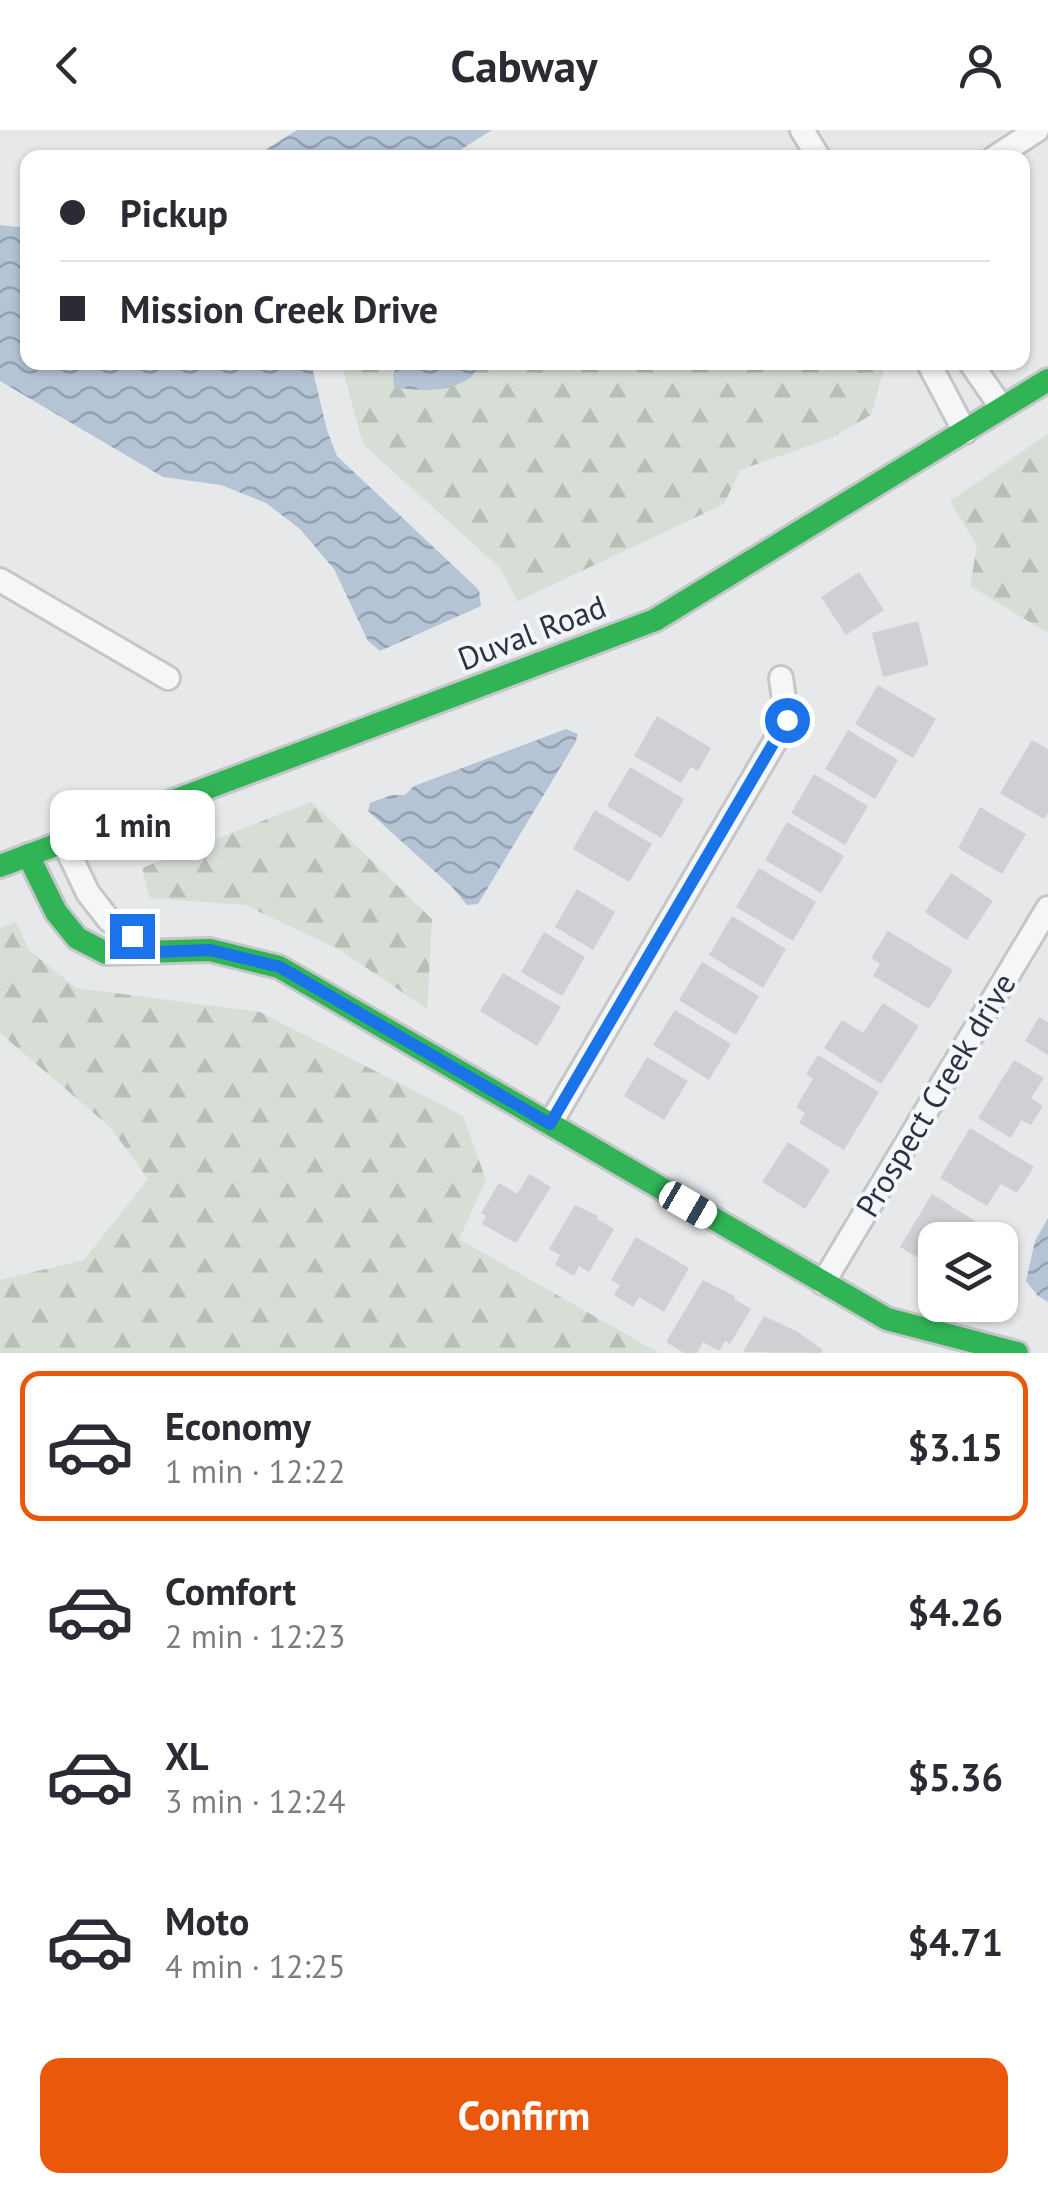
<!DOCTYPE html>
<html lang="en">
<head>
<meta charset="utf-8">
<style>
	:root { --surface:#fff; --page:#f7f7f7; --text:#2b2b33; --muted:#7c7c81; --line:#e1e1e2; --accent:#ea580c }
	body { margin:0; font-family:"PT Sans",sans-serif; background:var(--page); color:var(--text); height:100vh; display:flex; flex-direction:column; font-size:38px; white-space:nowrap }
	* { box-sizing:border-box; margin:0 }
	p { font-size:32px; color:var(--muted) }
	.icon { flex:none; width:55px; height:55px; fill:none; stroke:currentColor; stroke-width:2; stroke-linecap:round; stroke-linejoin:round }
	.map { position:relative; height:1223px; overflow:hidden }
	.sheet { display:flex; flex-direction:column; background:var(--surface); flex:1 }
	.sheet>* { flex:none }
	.banner { position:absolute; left:20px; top:20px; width:1010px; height:220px; border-radius:20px; box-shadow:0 2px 8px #0004; display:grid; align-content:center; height:220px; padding:0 40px; background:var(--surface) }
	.fabs { position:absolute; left:918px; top:1092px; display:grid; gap:20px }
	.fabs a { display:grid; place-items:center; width:100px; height:100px; border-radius:20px; background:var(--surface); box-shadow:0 2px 8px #0004; font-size:50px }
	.end { position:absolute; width:45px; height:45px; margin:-22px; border:12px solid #1a73e8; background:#fff; box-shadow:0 0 0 5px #fff }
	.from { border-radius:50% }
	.bubble { position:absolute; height:70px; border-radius:20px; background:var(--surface); box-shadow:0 2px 8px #0004; font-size:32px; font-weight:600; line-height:70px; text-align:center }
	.car { position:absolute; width:30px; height:60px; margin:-30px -15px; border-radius:12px; box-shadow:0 0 8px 2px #0007; background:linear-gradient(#fff 24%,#345 0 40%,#fff 0 76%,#345 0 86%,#fff 0) }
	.banner b { display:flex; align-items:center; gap:35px; height:95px; font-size:38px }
	.banner b+b { border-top:2px solid var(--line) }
	.banner i { width:25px; height:25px; background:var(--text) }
	ul { padding:18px 0 0; list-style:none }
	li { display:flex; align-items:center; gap:30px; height:150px; margin:0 20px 15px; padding:0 20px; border:5px solid transparent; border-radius:20px }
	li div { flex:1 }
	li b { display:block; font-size:38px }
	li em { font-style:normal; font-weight:600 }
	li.on { border-color:var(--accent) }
	li>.icon { width:90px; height:90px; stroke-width:1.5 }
	.action { display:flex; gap:20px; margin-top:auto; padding:20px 40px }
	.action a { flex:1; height:115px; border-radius:20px; background:var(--accent); color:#fff; font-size:40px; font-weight:600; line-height:115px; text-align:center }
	header { display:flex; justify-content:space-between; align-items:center; height:130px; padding:0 40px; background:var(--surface); font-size:45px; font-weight:600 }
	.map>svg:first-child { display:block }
	.forest { fill:url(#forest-firs) }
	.water { fill:url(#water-waves) }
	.building { fill:#ced0d3 }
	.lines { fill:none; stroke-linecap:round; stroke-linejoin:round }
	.street-casing { stroke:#c4c6c8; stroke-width:28 }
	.fast-casing { stroke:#c4c6c8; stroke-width:28 }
	.street { stroke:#f5f6f7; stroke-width:22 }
	.fast { stroke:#30b455; stroke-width:22 }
	.route { stroke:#1a73e8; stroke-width:12 }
	.labels { text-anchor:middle; stroke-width:8; stroke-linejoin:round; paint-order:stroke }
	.street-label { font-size:32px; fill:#2b3445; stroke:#f4f6f9 }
</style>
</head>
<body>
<header><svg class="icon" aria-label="back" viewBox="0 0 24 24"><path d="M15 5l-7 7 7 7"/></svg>Cabway<svg class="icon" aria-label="person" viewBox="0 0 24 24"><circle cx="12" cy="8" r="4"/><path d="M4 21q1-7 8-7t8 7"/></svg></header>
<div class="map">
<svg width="1048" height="1223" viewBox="0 0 1048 1223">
	<defs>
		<pattern id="forest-firs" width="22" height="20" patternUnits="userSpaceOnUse" patternTransform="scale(2.5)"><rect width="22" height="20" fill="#d6ded6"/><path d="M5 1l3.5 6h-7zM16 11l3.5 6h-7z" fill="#b8bfb9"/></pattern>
		<pattern id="water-waves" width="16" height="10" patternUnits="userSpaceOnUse" patternTransform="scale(2.5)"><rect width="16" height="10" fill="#b4c4d5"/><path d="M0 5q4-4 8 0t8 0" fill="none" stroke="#93a0af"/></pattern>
	</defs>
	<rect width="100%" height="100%" fill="#e6e8ea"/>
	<g class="forest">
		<path d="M480,232H880L884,239L871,285L831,308L740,340L724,374L518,471L500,438L363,314L341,233H399L393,245L471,247Z"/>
		<path d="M1048,304V503L970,456L977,416L950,371Z"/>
		<path d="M311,672L432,789L427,879L340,820L245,775L150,768L142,738Z"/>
		<path d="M16,792L29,820L76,858L260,882L463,986L486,1050L459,1109L659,1223H0V1150L84,1130L148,1049L110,997L0,903V798Z"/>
	</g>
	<g class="water">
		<path d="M297,0H492L449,27H254Z"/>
		<path d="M0,95L27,98L28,232L311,233L327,300L337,326L479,460L481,476L380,521L368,511L334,439L300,399L266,373L221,355L163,347L0,251Z"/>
		<path d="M399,233V232L480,233C477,237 475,244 471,247C452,262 415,263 394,256L393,245Z"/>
		<path d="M566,599L578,604L575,613L478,774L467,775L453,758L368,681L370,673L392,665H405L414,656Z"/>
		<path d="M1048,1088V1172L1038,1166L1026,1151L1035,1111Z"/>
	</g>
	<g class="building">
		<path d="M859,442L884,480L846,505L821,467Z"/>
		<path d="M918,491L929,535L883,547L872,503Z"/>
		<path d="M878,555L936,589L913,628L855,594Z"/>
		<path d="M657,586L711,618L698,641L691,637L681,653L634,626Z"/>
		<path d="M848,600L898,630L875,669L825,639Z"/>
		<path d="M1032,610L1048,619V682L1044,689L1000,663Z"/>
		<path d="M630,637L684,669L661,708L607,676Z"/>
		<path d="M814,644L868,676L845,715L791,683Z"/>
		<path d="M980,677L1026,704L1002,744L958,718Z"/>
		<path d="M595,680L652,714L629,752L573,719Z"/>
		<path d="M787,692L844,726L821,763L765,730Z"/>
		<path d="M759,738L816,772L793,811L736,777Z"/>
		<path d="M951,743L993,771L967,810L925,782Z"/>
		<path d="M577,759L615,782L593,820L555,797Z"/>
		<path d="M732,786L786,819L763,858L709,825Z"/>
		<path d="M888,801L953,840L929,879L873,846L880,834L871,828Z"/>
		<path d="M544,802L585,827L562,866L521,842Z"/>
		<path d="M702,832L759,866L736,905L679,870Z"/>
		<path d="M503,843L561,877L537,916L480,881Z"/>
		<path d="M883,873L919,896L881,954L824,918L842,890L863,903Z"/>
		<path d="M675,880L731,914L709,950L653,915Z"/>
		<path d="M1039,887L1048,892V925L1025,911Z"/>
		<path d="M818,925L879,962L844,1020L799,993L805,983L796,977L813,949L806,944Z"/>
		<path d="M647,927L688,951L664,990L624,966Z"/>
		<path d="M1014,930L1044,948L1031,968L1043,976L1031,995L1021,990L1011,1008L978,988Z"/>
		<path d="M970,998L1034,1037L1017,1063L1001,1054L987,1076L940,1048Z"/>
		<path d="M788,1012L830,1040L805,1079L762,1052Z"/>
		<path d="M529,1044L551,1057L516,1113L482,1094L486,1086L481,1083L499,1053L517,1064Z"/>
		<path d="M932,1064L975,1091L964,1110H935V1138L900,1117Z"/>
		<path d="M575,1075L598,1086L597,1089L614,1099L589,1142L579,1136L574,1146L555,1135L560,1125L549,1119Z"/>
		<path d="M636,1107L689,1138L664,1182L639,1167L633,1177L614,1165L620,1155L611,1150Z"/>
		<path d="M703,1150L735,1166L734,1169L751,1179L730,1214L725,1211L719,1221L703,1212L697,1223H684L666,1212Z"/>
		<path d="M764,1186L796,1201L823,1220L821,1223L743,1222Z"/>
	</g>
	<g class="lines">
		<defs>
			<g id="street">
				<path d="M802,0L819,28"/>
				<path d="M994,28L1037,0"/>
				<path d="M928,232L965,302"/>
				<path d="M970,232L1002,278"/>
				<path d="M0,450L168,548"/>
				<path d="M64,713L88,763L109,790L154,822"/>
				<path d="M550,994L787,591L781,548"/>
				<path d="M823,1153L1048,778"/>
			</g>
			<g id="fast">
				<path d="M28,725L56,782L77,808L106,823L210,820L279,837L887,1189L1017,1223"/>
				<path d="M0,736L655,490L1048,250"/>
			</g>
		</defs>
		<use href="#street" class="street-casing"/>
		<use href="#fast" class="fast-casing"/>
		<use href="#street" class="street"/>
		<use href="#fast" class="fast"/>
	</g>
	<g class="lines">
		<path class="route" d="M132,806L154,822L210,820L280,837L550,994L787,590"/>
	</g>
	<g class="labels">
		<g class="street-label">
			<text transform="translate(532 503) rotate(-21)" y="11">Duval Road</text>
			<text transform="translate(936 965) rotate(-59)" y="11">Prospect Creek drive</text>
		</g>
	</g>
</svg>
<div class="fabs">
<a><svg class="icon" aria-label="layers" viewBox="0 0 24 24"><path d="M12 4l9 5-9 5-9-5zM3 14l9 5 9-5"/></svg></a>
</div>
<i class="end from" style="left:787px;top:590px"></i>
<i class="end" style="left:132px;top:806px"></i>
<div class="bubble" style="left:50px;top:660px;width:165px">1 min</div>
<i class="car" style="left:688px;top:1075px;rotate:120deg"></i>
<div class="banner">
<b><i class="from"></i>Pickup</b>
<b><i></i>Mission Creek Drive</b>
</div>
</div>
<section class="sheet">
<ul>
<li class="on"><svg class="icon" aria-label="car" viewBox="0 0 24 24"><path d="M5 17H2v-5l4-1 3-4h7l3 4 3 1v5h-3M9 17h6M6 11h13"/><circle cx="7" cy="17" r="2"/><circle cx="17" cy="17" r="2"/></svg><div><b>Economy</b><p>1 min · 12:22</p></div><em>$3.15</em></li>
<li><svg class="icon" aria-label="car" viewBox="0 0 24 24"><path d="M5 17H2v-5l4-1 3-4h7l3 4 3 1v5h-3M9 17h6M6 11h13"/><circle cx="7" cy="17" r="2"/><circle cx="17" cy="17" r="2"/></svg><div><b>Comfort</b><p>2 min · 12:23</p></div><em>$4.26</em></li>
<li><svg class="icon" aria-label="car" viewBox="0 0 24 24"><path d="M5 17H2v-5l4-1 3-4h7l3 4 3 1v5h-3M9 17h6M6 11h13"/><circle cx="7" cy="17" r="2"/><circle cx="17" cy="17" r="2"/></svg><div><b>XL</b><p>3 min · 12:24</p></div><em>$5.36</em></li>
<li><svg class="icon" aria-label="car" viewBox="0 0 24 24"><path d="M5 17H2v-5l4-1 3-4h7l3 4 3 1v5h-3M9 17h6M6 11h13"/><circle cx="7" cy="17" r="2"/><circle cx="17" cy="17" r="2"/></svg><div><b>Moto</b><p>4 min · 12:25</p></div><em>$4.71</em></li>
</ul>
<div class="action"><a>Confirm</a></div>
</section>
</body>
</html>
